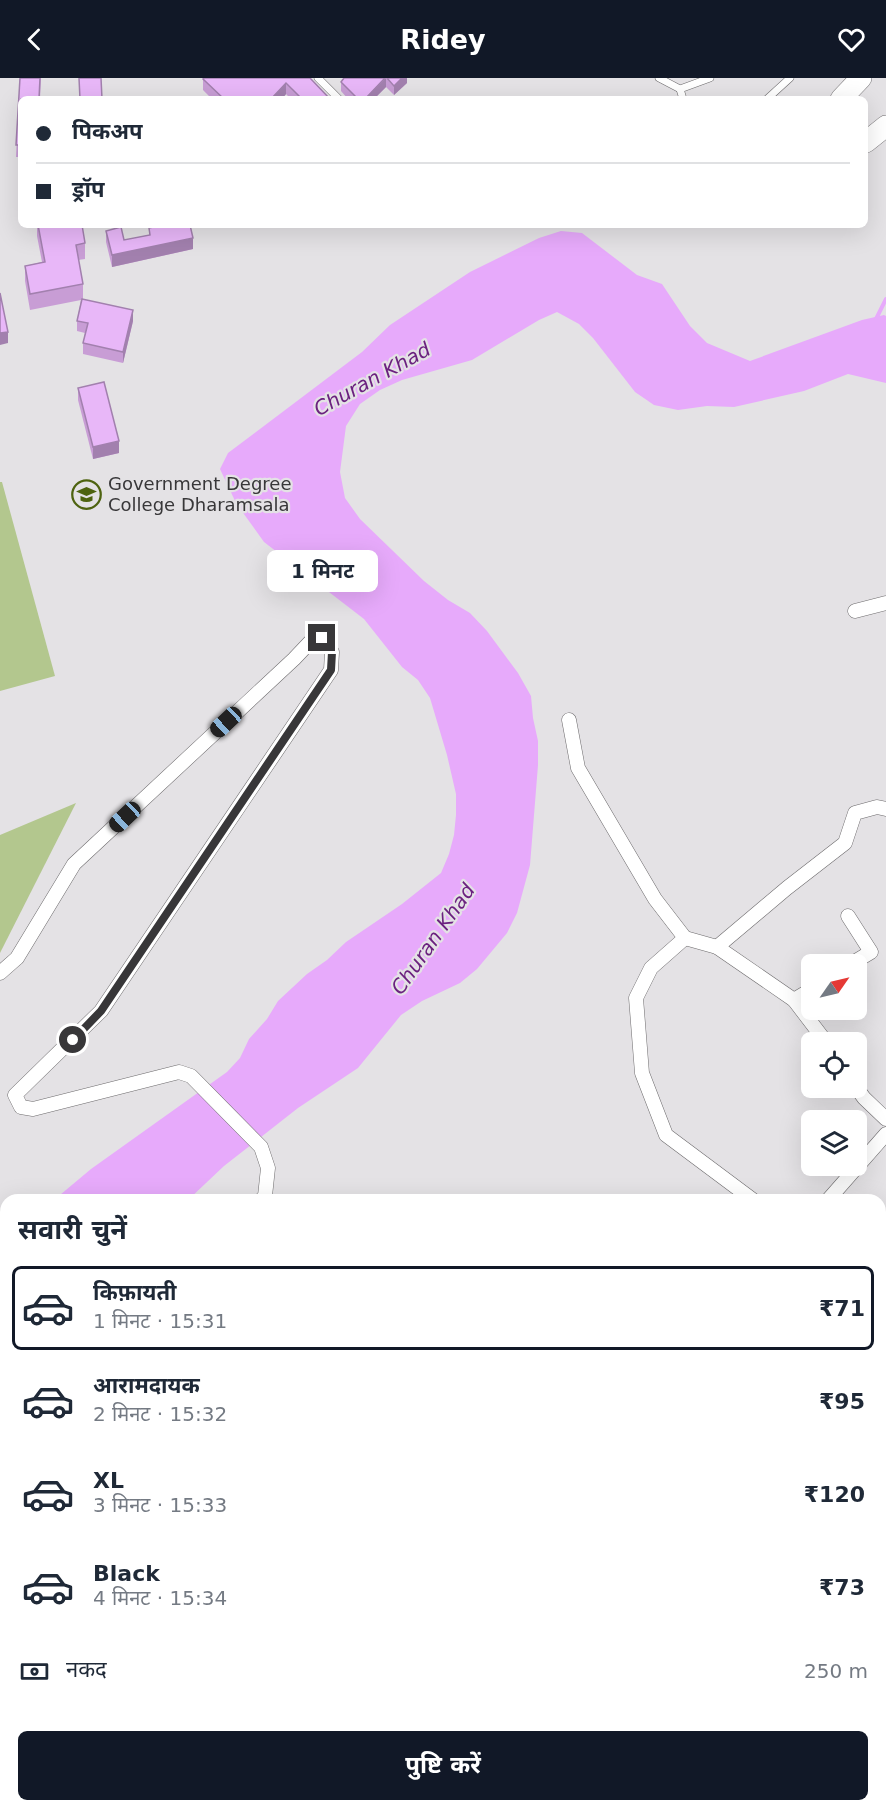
<!DOCTYPE html>
<html lang="hi">
<head>
<meta charset="utf-8">
<style>
	:root { --surface:#fff; --page:#f6f6f7; --text:#1f2937; --muted:#747a83; --line:#e0e1e3; --accent:#111827 }
	body { margin:0; font-family:"DejaVu Sans","Noto Sans Devanagari",sans-serif; background:var(--page); color:var(--text); height:100vh; display:flex; flex-direction:column; font-size:22px; white-space:nowrap }
	* { box-sizing:border-box; margin:0 }
	p { font-size:20px; color:var(--muted) }
	.icon { flex:none; width:33px; height:33px; fill:none; stroke:currentColor; stroke-width:2; stroke-linecap:round; stroke-linejoin:round }
	.map { position:relative; flex:1; overflow:hidden }
	.drawer { position:absolute; left:0px; top:1116px; width:886px; height:618px; display:flex; flex-direction:column; background:var(--surface); border-radius:18px 18px 0 0; box-shadow:0 6px 24px #0002 }
	.drawer>* { flex:none }
	.guide { position:absolute; left:18px; top:18px; width:850px; height:132px; border-radius:9px; box-shadow:0 6px 24px #0002; display:grid; align-content:center; height:132px; padding:0 18px; background:var(--surface) }
	.needle { width:39px; rotate:56deg }
	.fabs { position:absolute; left:801px; top:876px; display:grid; gap:12px }
	.fabs a { display:grid; place-items:center; width:66px; height:66px; border-radius:9px; background:var(--surface); box-shadow:0 6px 24px #0002; font-size:30px }
	.end { position:absolute; width:27px; height:27px; margin:-14px; border:8px solid #383739; background:#fff; box-shadow:0 0 0 3px #fff }
	.from { border-radius:50% }
	.bubble { position:absolute; height:42px; border-radius:9px; background:var(--surface); box-shadow:0 6px 24px #0002; font-size:20px; font-weight:700; line-height:42px; text-align:center }
	.car { position:absolute; width:18px; height:36px; margin:-18px -9px; border-radius:8px; box-shadow:0 0 4px 2px #0007; background:linear-gradient(#222 24%,#8ab4d8 0 40%,#222 0 76%,#8ab4d8 0 86%,#222 0) }
	.guide b { display:flex; align-items:center; gap:21px; height:57px; font-size:22px }
	.guide b+b { border-top:2px solid var(--line) }
	.guide i { width:15px; height:15px; background:var(--text) }
	ul { padding:0; list-style:none }
	li { display:flex; align-items:center; gap:18px; height:84px; margin:0 12px 9px; padding:0 6px; border:3px solid transparent; border-radius:9px }
	li div { flex:1 }
	li b { display:block; font-size:22px }
	li em { font-style:normal; font-weight:700 }
	li.selected { border-color:var(--accent) }
	li>.icon { width:54px; height:54px; stroke-width:1.5 }
	h2 { padding:0 18px; font-size:27px; line-height:72px }
	.pay { display:flex; align-items:center; gap:15px; height:66px; padding:0 18px; font-size:22px }
	.pay p { margin-inline-start:auto }
	.action { display:flex; gap:12px; margin-top:auto; padding:12px 18px }
	.action a { flex:1; height:69px; border-radius:9px; background:var(--accent); color:#fff; font-size:24px; font-weight:700; line-height:69px; text-align:center }
	header { display:flex; justify-content:space-between; align-items:center; height:78px; padding:0 18px; background:var(--accent); color:#fff; font-size:27px; font-weight:700 }
	.map>svg:first-child { display:block }
	.green { fill:#b3c78e }
	.water { fill:#e7aafb }
	.lines { fill:none; stroke-linecap:round; stroke-linejoin:round }
	.stream { stroke:#e7aafb; stroke-width:4 }
	.service-casing { stroke:#6d6b6d; stroke-width:8 }
	.minor-casing { stroke:#6d6b6d; stroke-width:15 }
	.primary-casing { stroke:#6d6b6d; stroke-width:22 }
	.service { stroke:#fff; stroke-width:7 }
	.minor { stroke:#fff; stroke-width:14 }
	.primary { stroke:#fff; stroke-width:21 }
	.wall { fill:#c89dd5 }
	.shaded-wall { fill:#a280ae }
	.building { fill:#e8b7f8; stroke:#a280ae; stroke-width:1.5 }
	.route { stroke:#383739; stroke-width:8 }
	.labels { text-anchor:middle; stroke-width:4.5; stroke-linejoin:round; paint-order:stroke }
	.poi-label { font-size:18px; fill:#383739; stroke:#e4e2e5; text-anchor:start }
	.water-label { font-size:20px; font-style:italic; fill:#6b217f; stroke:#e4e2e5 }
</style>
</head>
<body>
<header><svg class="icon" aria-label="back" viewBox="0 0 24 24"><path d="M15 5l-7 7 7 7"/></svg>Ridey<svg class="icon" aria-label="heart" viewBox="0 0 24 24"><path d="M12 20l-8-8c-3-5 5-10 8-4 3-6 11-1 8 4z"/></svg></header>
<div class="map">
<svg width="886" height="1734" viewBox="0 0 886 1734">
	<rect width="100%" height="100%" fill="#e4e2e5"/>
	<g class="green">
		<path d="M0,404H2L55,598L0,613Z"/>
		<path d="M76,725L0,875V757Z"/>
	</g>
	<g class="water">
		<path d="M561,153L582,155L637,197L662,206L690,248L707,265L750,283L862,242L884,237L886,238V305L848,296L804,313L734,329L707,328L678,332L654,327L635,314L593,260L579,246L557,234L539,242L472,282L402,302L380,312L360,326L346,348L340,394L345,420L360,441L424,503L448,522L470,535L487,553L518,595L531,618L533,640L538,663V687L530,787L517,835L507,855L477,891L460,905L422,923L401,937L358,990L298,1030L224,1088L188,1122H54L91,1091L227,994L240,980L249,961L267,941L278,923L307,896L327,882L346,864L402,826L441,795L449,776L454,757L456,737V716L447,677L430,620L418,602L402,589L364,541L264,464L236,425L220,391L228,375L362,274L390,247L470,194L539,160Z"/>
		<path d="M6,1197V1330L0,1339V1208Z"/>
	</g>
	<g class="lines">
		<path class="stream" d="M876,241L886,221"/>
		<defs>
			<g id="service">
				<path d="M318,0L339,21"/>
				<path d="M659,0L680,11L710,0"/>
				<path d="M680,11L683,21"/>
				<path d="M767,21L790,0"/>
			</g>
			<g id="minor">
				<path d="M855,533L886,525"/>
				<path d="M569,642L578,690L655,821L685,860L717,869"/>
				<path d="M848,838L871,874L851,886"/>
				<path d="M685,860L651,890L636,920L642,995L666,1057L753,1122"/>
				<path d="M0,895L17,880L74,786L294,581L312,562L322,560L332,574L331,592L101,933L15,1017L21,1029L33,1031L179,994L191,998L261,1069L268,1090L265,1118L261,1122"/>
				<path d="M794,922L812,911"/>
				<path d="M826,964L794,922L717,869L787,810L845,765L855,735L877,729L886,731"/>
				<path d="M856,1009L864,1020L886,1041"/>
				<path d="M828,1122L886,1056"/>
				<path d="M880,1437L886,1438"/>
				<path d="M880,1476L886,1475"/>
				<path d="M880,1618L886,1614"/>
				<path d="M880,1696L886,1691"/>
				<path d="M569,1728L571,1734"/>
				<path d="M326,1734L329,1728"/>
				<path d="M676,1734L680,1728"/>
			</g>
			<g id="primary">
				<path d="M841,21L861,0"/>
				<path d="M866,64L886,48"/>
			</g>
		</defs>
		<use href="#service" class="service-casing"/>
		<use href="#minor" class="minor-casing"/>
		<use href="#primary" class="primary-casing"/>
		<use href="#service" class="service"/>
		<use href="#minor" class="minor"/>
		<use href="#primary" class="primary"/>
	</g>
	<g class="wall">
		<path d="M20,0H41L40,21H21V79H16Z"/>
		<path d="M310,0L330,21H291L286,16L282,21H212L203,12V1Z"/>
		<path d="M344,0H407V5L394,17L386,9L374,21H348L341,13V4Z"/>
		<path d="M37,147H82L85,165V181L78,182L83,206V222L133,243L123,285L83,276V265L85,255L77,253V243L81,222L30,232L25,203V188L42,184L37,158Z"/>
		<path d="M149,150L193,171L112,189L106,164V153L124,162L149,157Z"/>
		<path d="M78,310L119,375L93,381L78,322Z"/>
		<path d="M886,1638V1673L882,1669L880,1670V1643Z"/>
		<path d="M380,1728H426L430,1734H380Z"/>
	</g>
	<g class="shaded-wall">
		<path d="M386,0V9L374,21H365Z"/>
		<path d="M402,0H407V5L394,17V8Z"/>
		<path d="M286,5V16L282,21H271Z"/>
		<path d="M193,160V171L112,189V177Z"/>
		<path d="M133,232V243L123,285V274Z"/>
		<path d="M8,254V265L0,267V255Z"/>
		<path d="M119,363V375L93,381V369Z"/>
		<path d="M882,1659V1669L880,1670V1660Z"/>
	</g>
	<g class="building">
		<path d="M20,0H40L39,21H21V67H16Z"/>
		<path d="M79,0H101L102,21H80Z"/>
		<path d="M204,0H310L330,21H302L286,5L271,21H224L203,1Z"/>
		<path d="M344,0H385L365,21H358L341,4Z"/>
		<path d="M387,0H402L394,8Z"/>
		<path d="M38,147H82L85,165L76,167L83,206L30,216L25,188L45,184Z"/>
		<path d="M161,147H190L193,160L112,177L106,153L121,149L124,162L150,157L149,150Z"/>
		<path d="M0,215L8,254L0,255Z"/>
		<path d="M82,221L133,232L123,274L83,265L88,245L77,243Z"/>
		<path d="M104,304L119,363L93,369L78,310Z"/>
		<path d="M886,1638V1664L882,1659L880,1660V1643Z"/>
		<path d="M336,1728H352L358,1731L356,1734H333Z"/>
		<path d="M381,1728H426L430,1734H385Z"/>
	</g>
	<g class="lines">
		<path class="route" d="M73,962L101,933L331,592L332,574L322,560"/>
	</g>
	<defs>
		<symbol id="university-ring" viewBox="-11 -11 22 22"><circle r="9.5" fill="#e4e2e5" stroke="#4e6310" stroke-width="1.5"/><path d="M0-5L7-2L0 1L-7-2ZM-4 1L0 2.5L4 1V4Q0 6-4 4Z" fill="#4e6310"/></symbol>
	</defs>
	<g fill-rule="evenodd">
		<use href="#university-ring" x="70" y="400" width="33" height="33"/>
	</g>
	<g class="labels">
		<g class="poi-label">
			<text x="108" y="412">Government Degree<tspan x="108" dy="21">College Dharamsala</tspan></text>
		</g>
		<g class="water-label">
			<text transform="translate(372 301) rotate(-29)" y="7">Churan Khad</text>
			<text transform="translate(433 861) rotate(-55)" y="7">Churan Khad</text>
		</g>
	</g>
</svg>
<div class="fabs">
<a><svg class="needle" viewBox="-14 -14 28 28"><path d="M0-13l5 13h-10z" fill="#e53935"/><path d="M0 13l5-13h-10z" fill="#747a83"/></svg></a>
<a><svg class="icon" aria-label="locate" viewBox="0 0 24 24"><circle cx="12" cy="12" r="6"/><path d="M12 2v4M12 18v4M2 12h4M18 12h4"/></svg></a>
<a><svg class="icon" aria-label="layers" viewBox="0 0 24 24"><path d="M12 4l9 5-9 5-9-5zM3 14l9 5 9-5"/></svg></a>
</div>
<i class="end from" style="left:73px;top:962px"></i>
<i class="end" style="left:322px;top:560px"></i>
<div class="bubble" style="left:267px;top:472px;width:111px">1 मिनट</div>
<i class="car" style="left:226px;top:644px;rotate:227deg"></i>
<i class="car" style="left:125px;top:739px;rotate:227deg"></i>
<div class="guide">
<b><i class="from"></i>पिकअप</b>
<b><i></i>ड्रॉप</b>
</div>
<section class="drawer">
<h2>सवारी चुनें</h2>
<ul>
<li class="selected"><svg class="icon" aria-label="car" viewBox="0 0 24 24"><path d="M5 17H2v-5l4-1 3-4h7l3 4 3 1v5h-3M9 17h6M6 11h13"/><circle cx="7" cy="17" r="2"/><circle cx="17" cy="17" r="2"/></svg><div><b>किफ़ायती</b><p>1 मिनट · 15:31</p></div><em>₹71</em></li>
<li><svg class="icon" aria-label="car" viewBox="0 0 24 24"><path d="M5 17H2v-5l4-1 3-4h7l3 4 3 1v5h-3M9 17h6M6 11h13"/><circle cx="7" cy="17" r="2"/><circle cx="17" cy="17" r="2"/></svg><div><b>आरामदायक</b><p>2 मिनट · 15:32</p></div><em>₹95</em></li>
<li><svg class="icon" aria-label="car" viewBox="0 0 24 24"><path d="M5 17H2v-5l4-1 3-4h7l3 4 3 1v5h-3M9 17h6M6 11h13"/><circle cx="7" cy="17" r="2"/><circle cx="17" cy="17" r="2"/></svg><div><b>XL</b><p>3 मिनट · 15:33</p></div><em>₹120</em></li>
<li><svg class="icon" aria-label="car" viewBox="0 0 24 24"><path d="M5 17H2v-5l4-1 3-4h7l3 4 3 1v5h-3M9 17h6M6 11h13"/><circle cx="7" cy="17" r="2"/><circle cx="17" cy="17" r="2"/></svg><div><b>Black</b><p>4 मिनट · 15:34</p></div><em>₹73</em></li>
</ul>
<div class="pay"><svg class="icon" aria-label="cash" viewBox="0 0 24 24"><path d="M3 7h18v10H3z"/><circle cx="12" cy="12" r="2"/></svg>नकद<p>250 m</p></div>
<div class="action"><a>पुष्टि करें</a></div>
</section>
</div>
</body>
</html>
